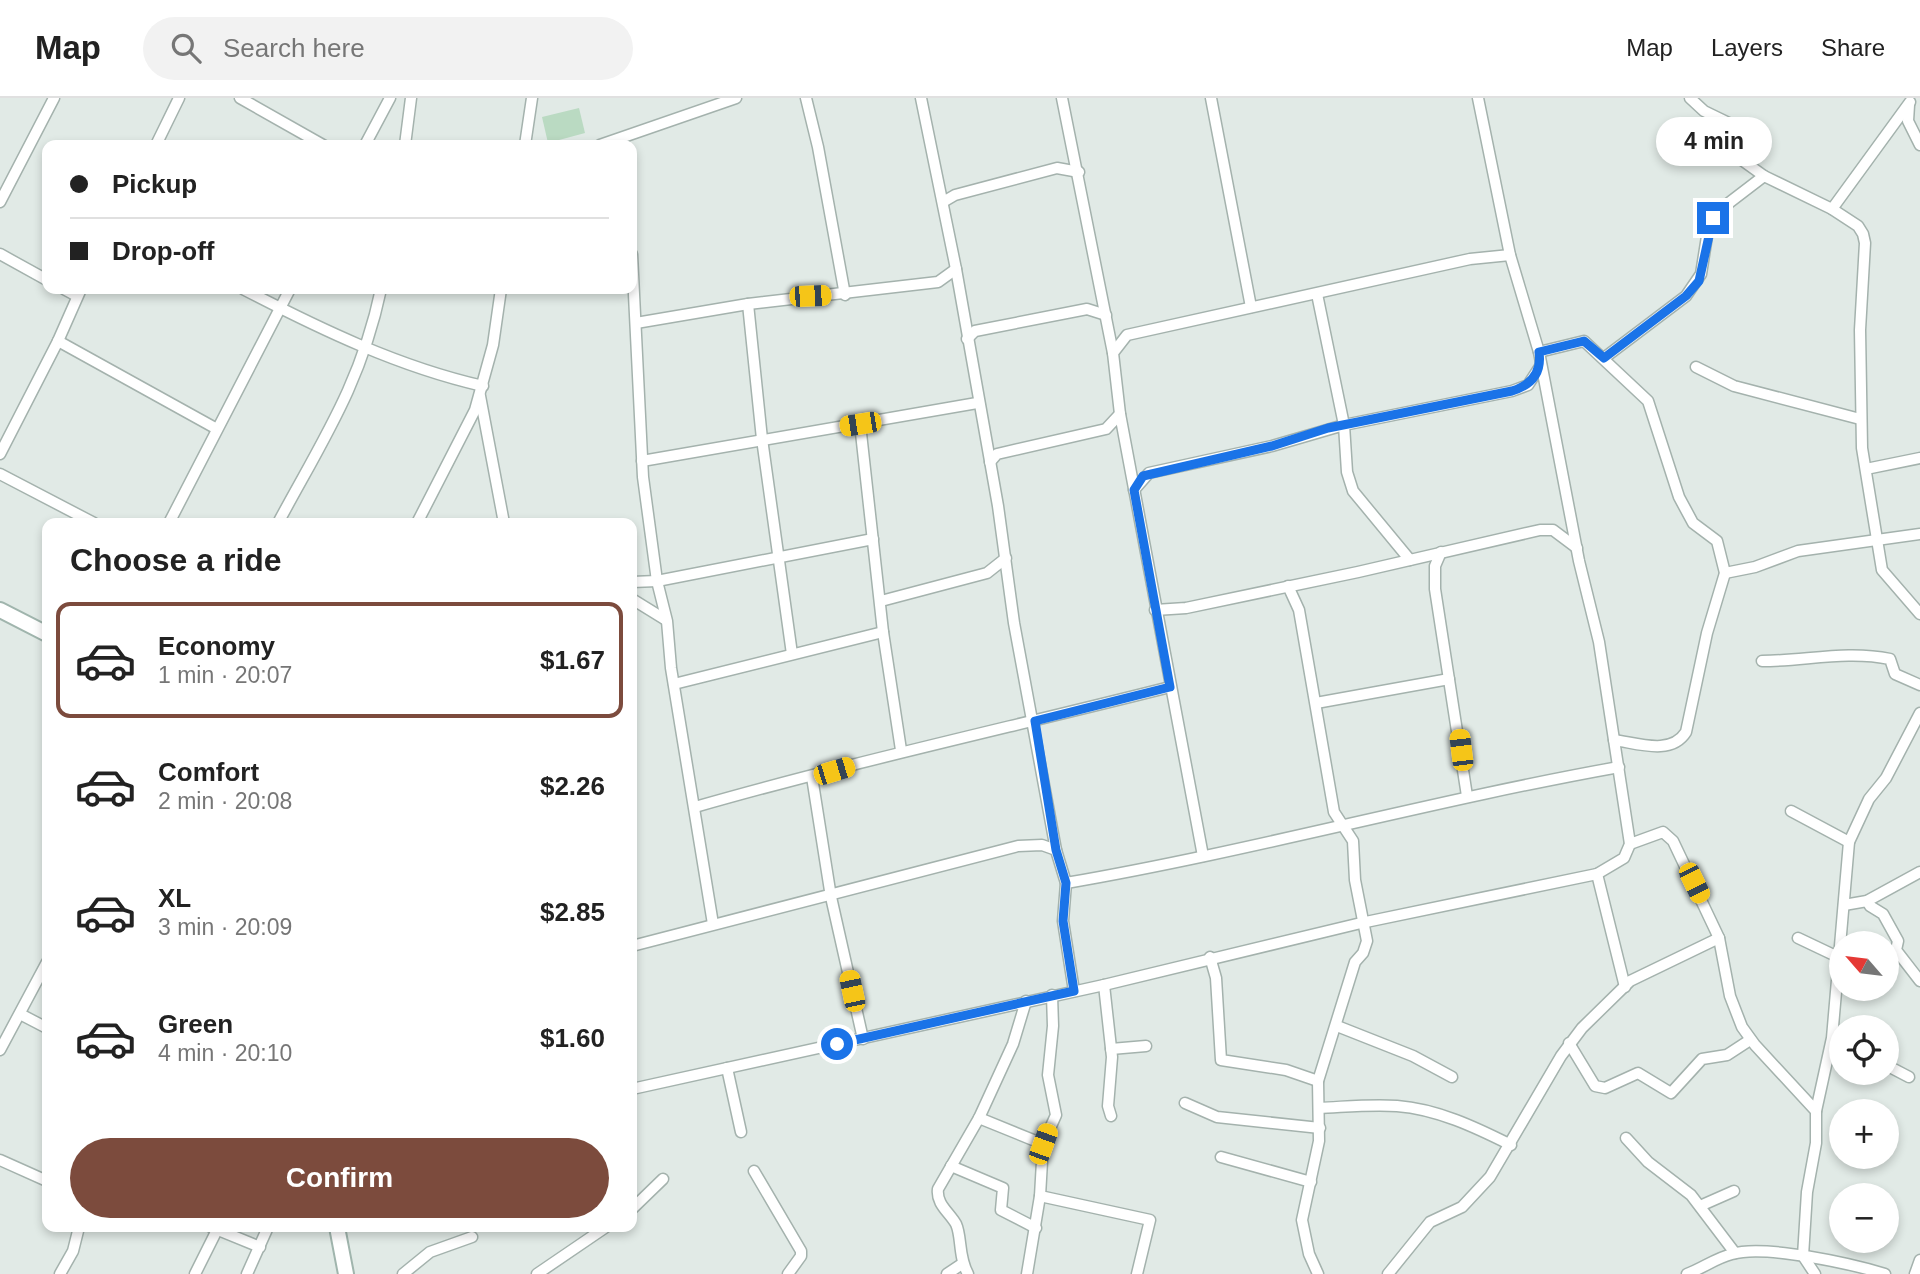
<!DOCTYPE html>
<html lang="en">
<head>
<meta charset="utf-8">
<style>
	:root { --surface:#fff; --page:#f2f2f2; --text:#222; --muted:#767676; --line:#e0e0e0; --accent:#7c4b3d }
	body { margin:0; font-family:Helvetica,sans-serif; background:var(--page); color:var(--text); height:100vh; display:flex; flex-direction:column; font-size:26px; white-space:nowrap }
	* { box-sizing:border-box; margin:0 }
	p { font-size:23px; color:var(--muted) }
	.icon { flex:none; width:38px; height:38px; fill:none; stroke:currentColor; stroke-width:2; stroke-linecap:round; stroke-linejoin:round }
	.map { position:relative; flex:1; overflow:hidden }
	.panel { position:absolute; left:42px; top:420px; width:595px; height:714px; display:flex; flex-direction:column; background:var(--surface); border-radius:14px; box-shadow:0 4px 10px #0003 }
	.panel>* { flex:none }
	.hud { position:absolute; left:42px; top:42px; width:595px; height:154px; border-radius:14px; box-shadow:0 4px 10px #0003; display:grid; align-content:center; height:154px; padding:0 28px; background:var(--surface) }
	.needle { width:46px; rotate:298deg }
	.tools { position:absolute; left:1829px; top:833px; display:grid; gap:14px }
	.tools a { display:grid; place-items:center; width:70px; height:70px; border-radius:50%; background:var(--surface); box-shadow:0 4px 10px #0003; font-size:35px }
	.end { position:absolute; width:32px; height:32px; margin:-16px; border:9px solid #1a73e8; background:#fff; box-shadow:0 0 0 4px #fff }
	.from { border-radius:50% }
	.bubble { position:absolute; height:49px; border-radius:24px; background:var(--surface); box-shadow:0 4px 10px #0003; font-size:23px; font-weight:700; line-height:49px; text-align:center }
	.car { position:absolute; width:21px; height:42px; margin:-21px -10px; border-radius:9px; box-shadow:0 0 5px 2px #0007; background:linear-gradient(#f5c518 24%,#345 0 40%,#f5c518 0 76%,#345 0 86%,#f5c518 0) }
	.hud b { display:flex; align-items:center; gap:24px; height:66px; font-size:26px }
	.hud b+b { border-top:2px solid var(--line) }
	.hud i { width:18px; height:18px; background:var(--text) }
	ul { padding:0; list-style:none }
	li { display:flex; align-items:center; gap:21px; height:116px; margin:0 14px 10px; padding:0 14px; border:4px solid transparent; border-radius:14px }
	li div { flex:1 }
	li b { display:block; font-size:26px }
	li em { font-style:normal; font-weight:700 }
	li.current { border-color:var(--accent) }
	li>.icon { width:63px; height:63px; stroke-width:1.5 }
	h2 { padding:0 28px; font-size:32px; line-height:84px }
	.action { display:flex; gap:14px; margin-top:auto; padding:14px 28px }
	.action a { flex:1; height:80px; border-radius:42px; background:var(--accent); color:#fff; font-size:28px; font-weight:700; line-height:80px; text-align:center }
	header { display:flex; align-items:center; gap:42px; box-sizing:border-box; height:98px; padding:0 35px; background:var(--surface); border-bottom:2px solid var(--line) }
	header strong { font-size:33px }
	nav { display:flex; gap:38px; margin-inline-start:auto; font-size:24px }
	.search { width:490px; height:63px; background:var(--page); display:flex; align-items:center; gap:18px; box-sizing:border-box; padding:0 24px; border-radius:38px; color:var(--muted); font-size:26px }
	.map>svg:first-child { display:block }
	.green { fill:#badac2 }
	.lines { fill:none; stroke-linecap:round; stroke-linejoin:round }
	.street-casing { stroke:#a4b2ad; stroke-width:13 }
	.secondary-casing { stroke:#a0b5ad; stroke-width:18 }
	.street { stroke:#fff; stroke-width:10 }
	.secondary { stroke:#fff; stroke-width:14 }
	.route { stroke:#1a73e8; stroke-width:9 }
</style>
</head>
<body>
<header>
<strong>Map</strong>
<div class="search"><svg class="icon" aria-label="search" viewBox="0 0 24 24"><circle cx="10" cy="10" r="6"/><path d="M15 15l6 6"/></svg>Search here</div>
<nav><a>Map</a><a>Layers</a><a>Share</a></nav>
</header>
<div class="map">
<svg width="1920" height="1176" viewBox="0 0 1920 1176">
	<rect width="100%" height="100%" fill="#e1eae6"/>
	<path class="green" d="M579,10L585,35L548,45L542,19Z"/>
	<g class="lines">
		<defs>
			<g id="street">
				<path d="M240,0L323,47"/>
				<path d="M806,0L818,49L845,197"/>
				<path d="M921,0L956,171L998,408L1014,525L1056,752L1066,785L1063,823L1074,893"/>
				<path d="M1062,0L1113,255"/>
				<path d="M1211,0L1251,209"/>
				<path d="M1690,0L1704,13L1737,29L1739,60L1764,78"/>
				<path d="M1909,7L1908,23L1920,47"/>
				<path d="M156,47L179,0"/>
				<path d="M365,47L390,0"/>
				<path d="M405,47L411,0"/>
				<path d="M525,47L532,0"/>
				<path d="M600,47L736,0"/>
				<path d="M0,104L54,0"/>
				<path d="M943,104L955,97L1057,70L1079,74"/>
				<path d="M1832,111L1910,4"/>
				<path d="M0,156L47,182"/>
				<path d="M632,156L643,379L657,483L667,523L671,570L713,826"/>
				<path d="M64,191L77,198"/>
				<path d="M243,191C320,231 399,269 483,288"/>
				<path d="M1317,196L1344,327L1512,293L1528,287L1541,267"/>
				<path d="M748,206L762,341L792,556"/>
				<path d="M636,225L748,206L938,184L956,171"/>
				<path d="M967,241L975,233L1087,211L1106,217"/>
				<path d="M58,243L217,331"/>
				<path d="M1539,254L1584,243L1648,303L1679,399L1693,425L1717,443L1725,475L1707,535L1686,634C1671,658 1637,645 1614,642"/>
				<path d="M1604,260L1686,198L1701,176L1708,132L1717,114L1764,78L1832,111L1858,128L1863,136L1865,145L1860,232L1862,350L1882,472L1920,516"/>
				<path d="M1696,269L1734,288L1860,321"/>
				<path d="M480,298L504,425"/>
				<path d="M860,326L883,534L901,652"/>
				<path d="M0,356L58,243L81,191"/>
				<path d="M642,363L977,305"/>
				<path d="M990,364L997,356L1106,331L1120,316"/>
				<path d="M1866,371L1920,360"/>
				<path d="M0,376L94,425"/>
				<path d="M1134,392L1149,375L1272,348L1344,327L1347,374L1353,393L1410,462"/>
				<path d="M169,425L290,191"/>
				<path d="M278,425C322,343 361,286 381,191"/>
				<path d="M417,425L475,312L493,247L501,191"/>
				<path d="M1441,454L1435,468V491L1467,698"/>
				<path d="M1725,475L1755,469L1798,453L1920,436"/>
				<path d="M632,484L657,483L873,441"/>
				<path d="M1288,488L1299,512L1334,714L1353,743L1355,782L1367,843L1363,855L1355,864L1318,983L1319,1043L1302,1122L1309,1156L1318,1176"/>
				<path d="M632,501L666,522"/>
				<path d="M881,503L987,475L1006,460"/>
				<path d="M1155,512L1186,510L1358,474L1540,432H1553L1577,450"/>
				<path d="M1762,563C1805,563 1847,552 1890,561L1895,576L1920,587"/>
				<path d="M674,586L883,534"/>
				<path d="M1316,605L1449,581"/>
				<path d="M812,679L831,799L863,941"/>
				<path d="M695,709C852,664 1012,629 1170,589"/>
				<path d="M1791,713L1849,744"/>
				<path d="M1630,746L1663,734L1673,743L1719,840L1730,898L1742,929L1755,947L1816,1013V1045L1807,1094L1803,1158L1815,1176"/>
				<path d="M1203,758L1120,316L1113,255L1127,237L1470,161L1510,157"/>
				<path d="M1597,776L1625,889"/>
				<path d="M1066,785C1252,753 1434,702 1619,669"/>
				<path d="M1867,803L1870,808L1883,816L1898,843L1896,852L1920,883"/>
				<path d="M1844,807L1867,803L1920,774"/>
				<path d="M1798,840L1838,859"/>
				<path d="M632,848L1018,748L1042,747L1056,752"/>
				<path d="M1210,859L1216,880L1221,962L1286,972L1318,983"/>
				<path d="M1104,887L1112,959L1108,1008L1111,1018"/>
				<path d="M20,916L47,930"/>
				<path d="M1337,928L1413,958L1452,979"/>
				<path d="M1569,945L1595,988L1605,990L1638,975L1671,995L1702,961L1727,957L1750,942"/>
				<path d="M1111,951L1146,948"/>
				<path d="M0,952L47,864"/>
				<path d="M1886,967L1909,979"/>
				<path d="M727,970L741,1034"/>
				<path d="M632,991L1104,887L1361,825L1597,776L1624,760L1630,746L1599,544L1579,463L1539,254L1510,157L1478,0"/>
				<path d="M1185,1005L1217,1019L1320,1030"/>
				<path d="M1319,1010C1344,1009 1371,1006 1397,1008C1437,1011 1475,1029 1511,1047"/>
				<path d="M1816,1013L1832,940L1849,744L1869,701L1886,680L1920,615"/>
				<path d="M979,1020L1043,1046"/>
				<path d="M1626,1040L1648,1064L1691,1097L1735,1155"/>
				<path d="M1221,1059L1311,1084"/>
				<path d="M0,1062L47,1083"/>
				<path d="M951,1068L1003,1090L1001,1112L1036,1130"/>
				<path d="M754,1073L801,1153V1158L788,1176"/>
				<path d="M1040,1098L1150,1122L1137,1176"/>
				<path d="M1700,1108L1734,1093"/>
				<path d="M632,1111L663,1081"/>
				<path d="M211,1129L260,1149"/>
				<path d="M60,1176L73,1153L79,1129"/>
				<path d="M195,1176L217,1132"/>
				<path d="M247,1176L268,1129"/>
				<path d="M403,1176L430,1154L472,1139"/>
				<path d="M537,1176L606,1129"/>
				<path d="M947,1176L962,1166"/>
				<path d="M968,1176C958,1158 962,1139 956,1126C949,1114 936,1106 938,1091L979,1020L1013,946L1026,903"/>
				<path d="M1027,1176L1040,1098L1043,1046L1056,1017L1048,977L1053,928L1052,897"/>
				<path d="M1388,1176L1430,1124L1462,1109L1490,1079L1561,958L1582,930L1630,883L1719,840"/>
				<path d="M1687,1176C1703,1170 1716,1160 1732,1156C1764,1146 1852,1166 1885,1176"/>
				<path d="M1915,1176L1920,1162"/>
			</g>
			<g id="secondary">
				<path d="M0,512L47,536"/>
				<path d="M337,1129L346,1176"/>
			</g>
		</defs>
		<use href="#street" class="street-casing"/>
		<use href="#secondary" class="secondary-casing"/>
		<use href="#street" class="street"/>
		<use href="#secondary" class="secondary"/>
	</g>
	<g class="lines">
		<path class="route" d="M837,946L1074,893L1063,823L1066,785L1056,752L1035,623L1170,589L1134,392L1143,378L1272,348L1328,330L1512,293C1531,287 1542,275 1539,254L1584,243L1604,260L1686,198L1699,183L1713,120"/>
	</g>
</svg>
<div class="tools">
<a><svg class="needle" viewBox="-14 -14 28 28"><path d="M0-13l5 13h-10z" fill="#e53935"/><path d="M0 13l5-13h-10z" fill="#767676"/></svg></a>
<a><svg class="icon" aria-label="locate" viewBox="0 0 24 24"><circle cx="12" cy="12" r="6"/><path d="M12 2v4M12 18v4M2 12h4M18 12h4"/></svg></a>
<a>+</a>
<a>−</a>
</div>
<i class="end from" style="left:837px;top:946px"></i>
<i class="end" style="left:1713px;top:120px"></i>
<div class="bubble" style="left:1656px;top:19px;width:116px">4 min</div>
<i class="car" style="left:810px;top:198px;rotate:88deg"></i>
<i class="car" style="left:860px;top:326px;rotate:261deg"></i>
<i class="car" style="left:1461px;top:652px;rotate:353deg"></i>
<i class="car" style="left:834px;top:673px;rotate:73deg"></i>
<i class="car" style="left:1694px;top:785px;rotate:154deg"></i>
<i class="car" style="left:852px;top:893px;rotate:348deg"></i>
<i class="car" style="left:1043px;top:1046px;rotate:20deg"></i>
<div class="hud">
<b><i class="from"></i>Pickup</b>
<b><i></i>Drop-off</b>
</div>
<section class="panel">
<h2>Choose a ride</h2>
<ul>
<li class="current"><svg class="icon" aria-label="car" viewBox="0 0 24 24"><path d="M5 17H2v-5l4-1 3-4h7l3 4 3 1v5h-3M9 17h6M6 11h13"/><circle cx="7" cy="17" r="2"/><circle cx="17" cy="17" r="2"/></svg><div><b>Economy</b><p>1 min · 20:07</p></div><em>$1.67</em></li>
<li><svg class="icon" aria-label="car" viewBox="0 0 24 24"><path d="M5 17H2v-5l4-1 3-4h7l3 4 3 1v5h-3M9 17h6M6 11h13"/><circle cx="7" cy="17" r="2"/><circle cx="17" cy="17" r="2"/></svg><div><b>Comfort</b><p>2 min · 20:08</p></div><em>$2.26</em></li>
<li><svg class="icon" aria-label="car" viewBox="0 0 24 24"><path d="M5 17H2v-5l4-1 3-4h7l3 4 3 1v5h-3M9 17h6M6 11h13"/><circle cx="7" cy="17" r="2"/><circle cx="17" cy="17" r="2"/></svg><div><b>XL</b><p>3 min · 20:09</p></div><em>$2.85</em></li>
<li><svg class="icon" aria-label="car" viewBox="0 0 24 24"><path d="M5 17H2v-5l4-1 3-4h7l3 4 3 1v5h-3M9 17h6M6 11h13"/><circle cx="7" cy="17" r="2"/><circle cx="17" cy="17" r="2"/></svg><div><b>Green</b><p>4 min · 20:10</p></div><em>$1.60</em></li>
</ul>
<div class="action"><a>Confirm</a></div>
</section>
</div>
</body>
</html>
